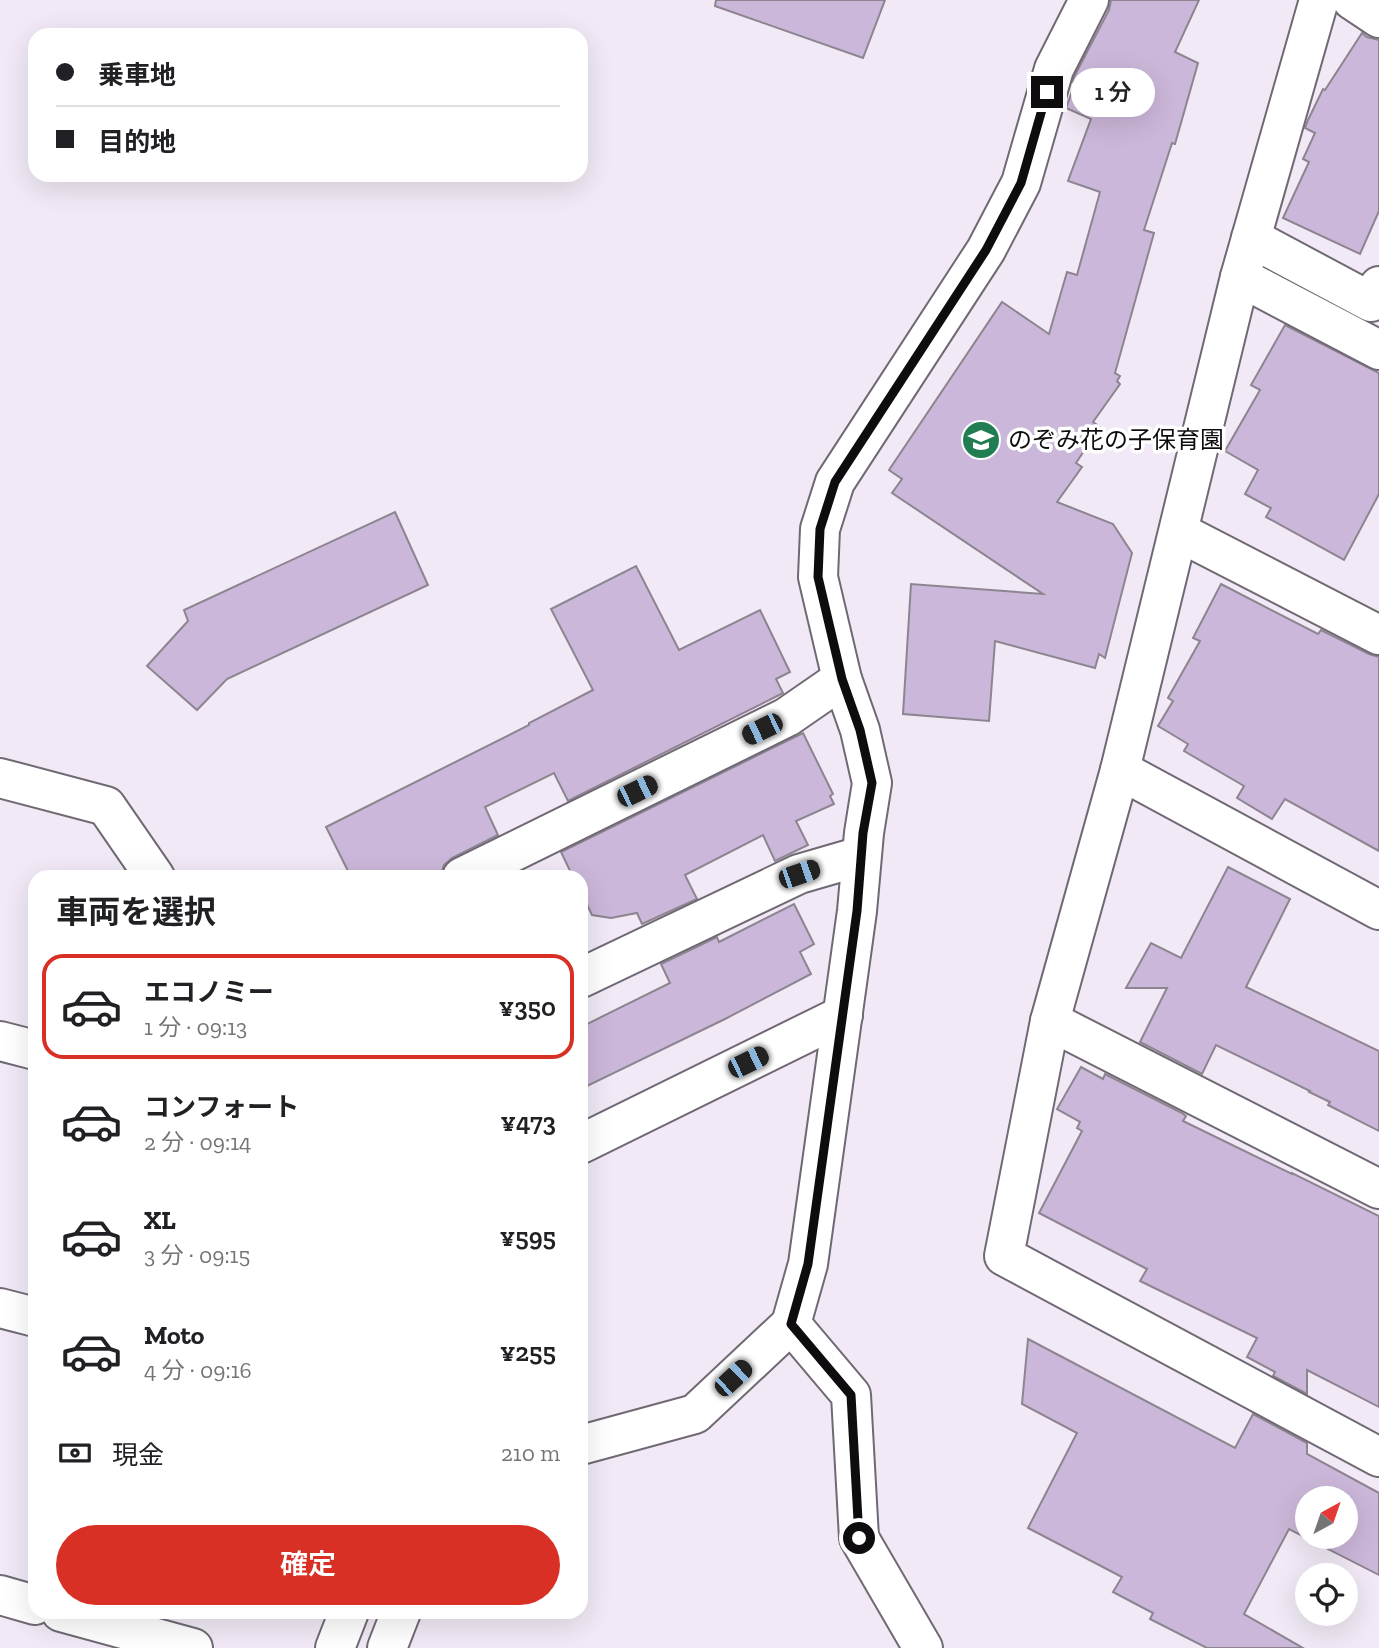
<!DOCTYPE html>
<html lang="ja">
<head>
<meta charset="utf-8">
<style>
	:root { --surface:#fff; --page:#f2f2f2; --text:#202124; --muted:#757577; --line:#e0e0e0; --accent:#d93025 }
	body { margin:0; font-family:"Zilla Slab","Noto Sans JP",serif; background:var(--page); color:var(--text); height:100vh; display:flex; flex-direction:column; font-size:26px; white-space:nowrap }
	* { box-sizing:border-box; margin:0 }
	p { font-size:23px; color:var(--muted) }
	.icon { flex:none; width:38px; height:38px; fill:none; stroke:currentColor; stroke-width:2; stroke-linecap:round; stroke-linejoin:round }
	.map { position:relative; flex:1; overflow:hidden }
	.sheet { position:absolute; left:28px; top:870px; width:560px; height:749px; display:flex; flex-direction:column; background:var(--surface); border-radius:21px; box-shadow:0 7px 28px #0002 }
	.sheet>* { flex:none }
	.banner { position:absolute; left:28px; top:28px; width:560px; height:154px; border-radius:21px; box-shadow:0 7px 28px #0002; display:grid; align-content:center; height:154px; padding:0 28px; background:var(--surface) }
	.needle { width:46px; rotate:40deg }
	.tools { position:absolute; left:1295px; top:1486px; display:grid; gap:14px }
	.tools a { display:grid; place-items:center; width:63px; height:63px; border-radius:50%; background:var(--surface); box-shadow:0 7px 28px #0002; font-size:35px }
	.end { position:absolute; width:32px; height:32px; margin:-16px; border:9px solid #0f0c10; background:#fff; box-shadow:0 0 0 4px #fff }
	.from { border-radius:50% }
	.bubble { position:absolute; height:49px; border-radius:24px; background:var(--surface); box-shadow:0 7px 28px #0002; font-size:23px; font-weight:600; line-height:49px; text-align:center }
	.car { position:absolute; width:21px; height:42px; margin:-21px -10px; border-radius:9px; box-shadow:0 0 5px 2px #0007; background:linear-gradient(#222 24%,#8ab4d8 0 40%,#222 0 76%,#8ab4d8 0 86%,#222 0) }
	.banner b { display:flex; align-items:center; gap:24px; height:66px; font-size:26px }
	.banner b+b { border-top:2px solid var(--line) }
	.banner i { width:18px; height:18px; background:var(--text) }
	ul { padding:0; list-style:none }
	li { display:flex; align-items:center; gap:21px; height:105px; margin:0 14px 10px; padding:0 14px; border:4px solid transparent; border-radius:21px }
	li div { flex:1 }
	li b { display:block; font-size:26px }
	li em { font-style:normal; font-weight:600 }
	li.active { border-color:var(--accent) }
	li>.icon { width:63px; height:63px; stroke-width:1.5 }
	h2 { padding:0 28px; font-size:32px; line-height:84px }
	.pay { display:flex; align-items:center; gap:18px; height:77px; padding:0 28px; font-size:26px }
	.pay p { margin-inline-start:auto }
	.button { display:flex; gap:14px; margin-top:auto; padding:14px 28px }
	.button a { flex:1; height:80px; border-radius:42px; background:var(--accent); color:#fff; font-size:28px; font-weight:600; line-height:80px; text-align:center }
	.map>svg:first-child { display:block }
	.building { fill:#cbb7d9; stroke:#8c8590; stroke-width:2; fill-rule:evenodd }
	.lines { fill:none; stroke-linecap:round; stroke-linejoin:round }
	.minor-casing { stroke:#706974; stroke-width:42 }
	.minor { stroke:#fff; stroke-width:38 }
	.route { stroke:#0f0c10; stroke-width:9 }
	.labels { text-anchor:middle; stroke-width:7; stroke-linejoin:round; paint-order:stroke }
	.poi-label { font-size:24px; fill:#0f0c10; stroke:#fff; text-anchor:start }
</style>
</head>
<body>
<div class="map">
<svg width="1379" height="1648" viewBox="0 0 1379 1648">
	<rect width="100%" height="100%" fill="#f1eaf6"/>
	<g class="building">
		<path d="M716,0H885L863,58L715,6Z"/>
		<path d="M1111,0H1199L1175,52L1198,63L1175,144L1172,143L1144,230L1154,233L1115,373L1120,376L1117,381L1120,384L1093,422L1100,427L1076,463L1082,467L1057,502L1113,524L1132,553L1105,658L1099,654L1095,668L995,641L989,721L903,714L911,584L1043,594L892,493L902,479L889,470L1002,302L1049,334L1067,272L1077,275L1100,192L1068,181L1091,119L1066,108L1075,83L1073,82L1074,77L1109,10Z"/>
		<path d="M1362,33L1367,37L1379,40V211L1360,254L1283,218L1309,162L1303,159L1315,133L1305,128L1308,120L1323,89L1325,90Z"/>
		<path d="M1285,325L1379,373V494L1344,560L1266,517L1271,508L1245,494L1258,470L1225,451L1260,390L1251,385Z"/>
		<path d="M395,512L428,585L227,679L197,710L147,666L188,621L184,610Z"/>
		<path d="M636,566L679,650L760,610L790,672L776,679L783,693L568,801L554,773L485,807L498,835L452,858L444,865L440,877H351L326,827L529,725V723L593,690L551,609Z"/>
		<path d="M1221,584L1318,634L1321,630L1369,654L1379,657V851L1285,799L1272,819L1237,798L1244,786L1184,751L1188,744L1158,726L1173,701L1168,698L1200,641L1193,638Z"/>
		<path d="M803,733L833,794L830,796L834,804L796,821L808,845L775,861L763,835L685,875L697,899L642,924L637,913L611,918L592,915L581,892V877H573L561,852Z"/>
		<path d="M1228,867L1290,899L1246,987L1379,1051V1131L1328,1105L1330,1102L1309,1092L1310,1091L1216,1045L1202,1074L1140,1042L1167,988H1126L1151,943L1181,958Z"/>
		<path d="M794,904L814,944L800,952L811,974L725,1019L581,1089V1027L670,983L661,964L717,937L719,942Z"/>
		<path d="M1081,1067L1103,1079L1105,1074L1182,1113L1186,1116L1183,1121L1292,1174V1173L1379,1216V1407L1307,1370V1394L1273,1376L1275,1372L1247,1357L1257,1338L1140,1281L1147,1269L1039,1213L1082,1131L1077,1128L1080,1122L1057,1109Z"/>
		<path d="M1028,1339L1235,1448L1253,1414L1307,1443V1454L1379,1493V1575L1289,1529L1244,1614L1303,1648H1207L1150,1619L1153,1613L1113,1592L1122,1577L1028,1528L1077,1433L1022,1404ZM1307,1498H1346V1536H1307Z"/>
	</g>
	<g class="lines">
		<defs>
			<g id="minor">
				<path d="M1319,0L1240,277L1120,770L1050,1021L1004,1256L1379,1457"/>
				<path d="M1352,0L1379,18"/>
				<path d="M1251,238L1371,302L1379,286"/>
				<path d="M1240,277L1379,350"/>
				<path d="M1179,532L1379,635"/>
				<path d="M1120,770L1379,910"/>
				<path d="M0,778L106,806L155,877"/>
				<path d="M462,877L787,717L842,679"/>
				<path d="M581,978L799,874L861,856"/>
				<path d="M1050,1021L1379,1189"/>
				<path d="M0,1041L35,1050"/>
				<path d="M581,1144L843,1015"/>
				<path d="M0,1308L35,1317"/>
				<path d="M791,1324L851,1395L859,1538L923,1648"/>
				<path d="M581,1445L695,1414L791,1324L808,1264L857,911L864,833L872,783L860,730L842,679L818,577L820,529L835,482L986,250L1021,183L1054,69L1089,0"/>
				<path d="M0,1595L35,1605"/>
				<path d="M61,1612L193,1648"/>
				<path d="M335,1648L349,1612"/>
				<path d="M387,1648L401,1612"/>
			</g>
		</defs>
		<use href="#minor" class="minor-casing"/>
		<use href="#minor" class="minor"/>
	</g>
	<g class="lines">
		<path class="route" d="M859,1538L851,1395L791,1324L808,1264L857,911L863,833L872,783L860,730L842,679L818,577L820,529L835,482L986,250L1021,183L1047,92"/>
	</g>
	<defs>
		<symbol id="school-disc" viewBox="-11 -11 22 22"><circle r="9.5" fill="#227d52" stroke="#fff"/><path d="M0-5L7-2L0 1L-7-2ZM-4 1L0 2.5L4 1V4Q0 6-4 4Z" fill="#fff"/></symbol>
	</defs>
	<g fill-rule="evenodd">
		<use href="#school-disc" x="959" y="418" width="44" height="44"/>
	</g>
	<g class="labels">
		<g class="poi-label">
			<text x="1008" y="448">のぞみ花の子保育園</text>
		</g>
	</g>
</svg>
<div class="tools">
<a><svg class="needle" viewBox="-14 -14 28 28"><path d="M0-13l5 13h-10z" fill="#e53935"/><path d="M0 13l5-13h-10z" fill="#757577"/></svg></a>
<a><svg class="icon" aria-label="locate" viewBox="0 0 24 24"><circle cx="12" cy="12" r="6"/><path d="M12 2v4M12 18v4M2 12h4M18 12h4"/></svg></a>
</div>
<i class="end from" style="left:859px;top:1538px"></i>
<i class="end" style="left:1047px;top:92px"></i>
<div class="bubble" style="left:1071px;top:68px;width:84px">1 分</div>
<i class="car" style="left:762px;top:729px;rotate:244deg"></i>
<i class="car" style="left:637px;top:791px;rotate:64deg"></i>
<i class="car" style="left:799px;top:874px;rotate:71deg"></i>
<i class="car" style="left:748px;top:1062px;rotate:64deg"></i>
<i class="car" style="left:733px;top:1378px;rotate:47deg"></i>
<div class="banner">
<b><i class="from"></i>乗車地</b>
<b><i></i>目的地</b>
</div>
<section class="sheet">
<h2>車両を選択</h2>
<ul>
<li class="active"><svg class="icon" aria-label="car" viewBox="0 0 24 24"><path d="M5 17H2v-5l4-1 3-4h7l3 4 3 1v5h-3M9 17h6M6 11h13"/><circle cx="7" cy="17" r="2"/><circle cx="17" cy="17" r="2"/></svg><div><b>エコノミー</b><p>1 分 · 09:13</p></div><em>¥350</em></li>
<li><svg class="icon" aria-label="car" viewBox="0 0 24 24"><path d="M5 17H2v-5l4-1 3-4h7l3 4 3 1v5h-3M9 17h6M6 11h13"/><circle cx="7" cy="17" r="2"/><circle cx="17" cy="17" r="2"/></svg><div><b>コンフォート</b><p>2 分 · 09:14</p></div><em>¥473</em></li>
<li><svg class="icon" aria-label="car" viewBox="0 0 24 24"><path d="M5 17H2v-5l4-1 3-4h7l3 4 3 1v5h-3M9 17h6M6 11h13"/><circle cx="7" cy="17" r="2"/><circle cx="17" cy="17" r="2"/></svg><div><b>XL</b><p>3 分 · 09:15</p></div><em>¥595</em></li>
<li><svg class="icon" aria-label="car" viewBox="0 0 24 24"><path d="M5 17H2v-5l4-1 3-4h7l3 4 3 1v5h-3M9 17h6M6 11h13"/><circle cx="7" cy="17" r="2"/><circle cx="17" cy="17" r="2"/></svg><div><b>Moto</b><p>4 分 · 09:16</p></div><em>¥255</em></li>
</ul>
<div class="pay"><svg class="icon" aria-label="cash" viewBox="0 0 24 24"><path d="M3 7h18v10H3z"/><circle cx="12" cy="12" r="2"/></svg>現金<p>210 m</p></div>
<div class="button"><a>確定</a></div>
</section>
</div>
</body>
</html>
